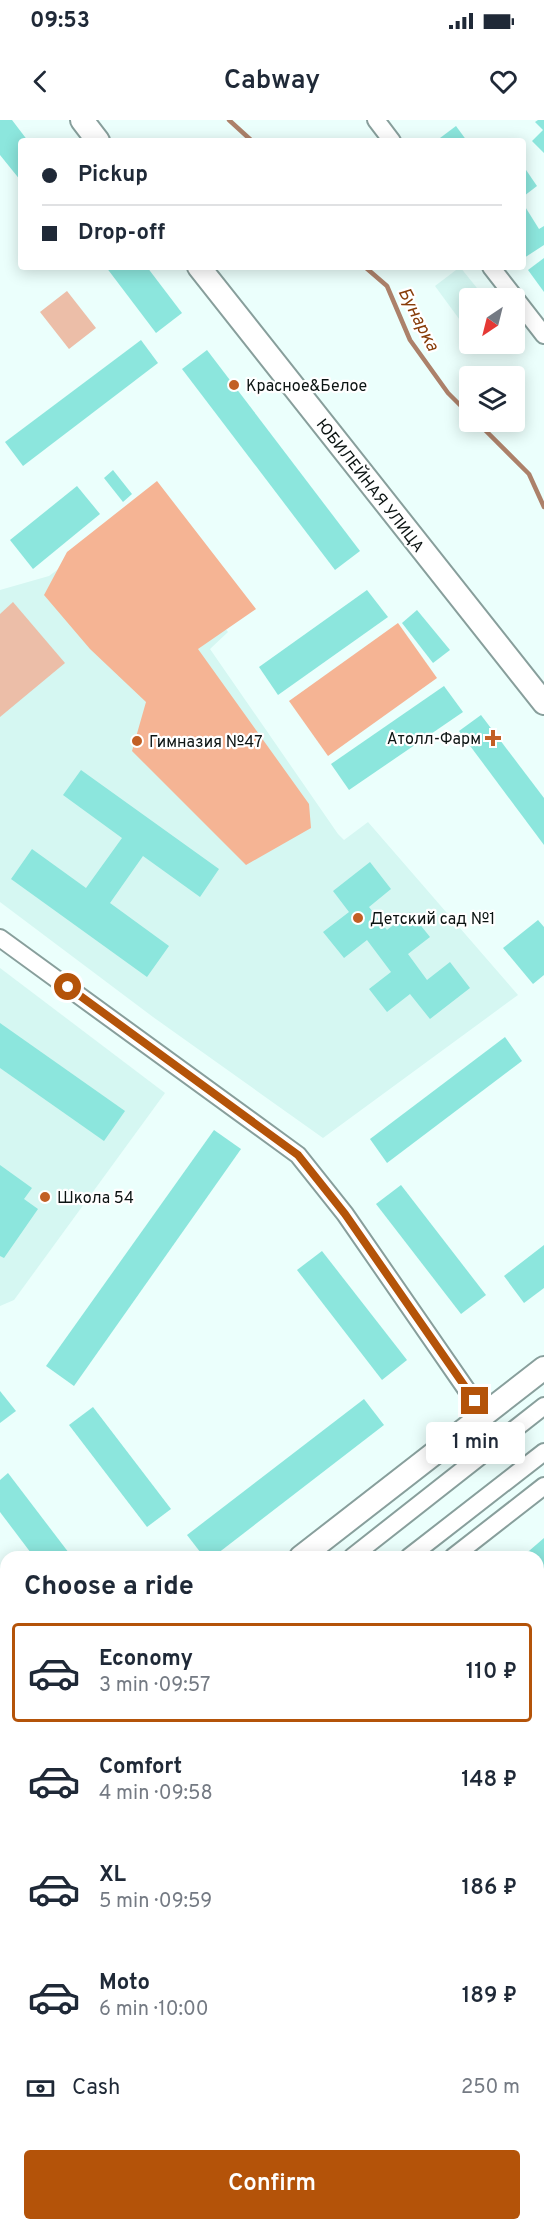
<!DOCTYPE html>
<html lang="en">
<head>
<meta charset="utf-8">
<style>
	:root { --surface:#fff; --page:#f6f6f7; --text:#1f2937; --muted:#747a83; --line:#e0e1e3; --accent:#b45309 }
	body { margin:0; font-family:Overpass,sans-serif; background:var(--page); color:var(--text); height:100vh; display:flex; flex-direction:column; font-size:22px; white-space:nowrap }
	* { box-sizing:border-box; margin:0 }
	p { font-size:20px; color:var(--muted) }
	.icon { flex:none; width:33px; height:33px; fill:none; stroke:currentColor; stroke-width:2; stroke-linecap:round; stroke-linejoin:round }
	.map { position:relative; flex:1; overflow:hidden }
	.side { position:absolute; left:0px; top:1431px; width:544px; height:680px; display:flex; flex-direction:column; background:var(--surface); border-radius:18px 18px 0 0; box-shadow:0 3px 15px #0003 }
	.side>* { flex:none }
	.hud { position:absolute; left:18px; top:18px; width:508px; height:132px; border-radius:6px; box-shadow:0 3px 15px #0003; display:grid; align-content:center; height:132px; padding:0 24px; background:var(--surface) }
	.needle { width:39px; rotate:215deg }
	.controls { position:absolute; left:459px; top:168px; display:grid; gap:12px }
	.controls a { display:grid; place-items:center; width:66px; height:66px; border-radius:6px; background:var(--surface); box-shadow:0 3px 15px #0003; font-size:30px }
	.end { position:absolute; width:27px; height:27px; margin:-14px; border:8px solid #b45309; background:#fff; box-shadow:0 0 0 3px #fff }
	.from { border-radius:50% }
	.bubble { position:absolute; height:42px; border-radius:6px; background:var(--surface); box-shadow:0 3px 15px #0003; font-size:20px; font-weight:600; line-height:42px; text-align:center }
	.hud b { display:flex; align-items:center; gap:21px; height:57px; font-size:22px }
	.hud b+b { border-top:2px solid var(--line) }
	.hud i { width:15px; height:15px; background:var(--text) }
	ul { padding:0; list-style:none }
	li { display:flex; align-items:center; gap:18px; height:99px; margin:0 12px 9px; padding:0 12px; border:3px solid transparent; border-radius:6px }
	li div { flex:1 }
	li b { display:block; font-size:22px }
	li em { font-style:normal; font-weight:600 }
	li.selected { border-color:var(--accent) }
	li>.icon { width:54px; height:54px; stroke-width:1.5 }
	h2 { padding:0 24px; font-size:27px; line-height:72px }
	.pay { display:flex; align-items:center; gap:15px; height:66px; padding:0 24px; font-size:22px }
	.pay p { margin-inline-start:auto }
	.primary-button { display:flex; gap:12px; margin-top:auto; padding:12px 24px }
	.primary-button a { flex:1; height:69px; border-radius:6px; background:var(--accent); color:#fff; font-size:24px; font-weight:600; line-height:69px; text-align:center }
	.status { display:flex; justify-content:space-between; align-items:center; height:42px; padding:0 30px; background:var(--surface); direction:ltr }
	.status svg { height:16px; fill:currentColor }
	header { display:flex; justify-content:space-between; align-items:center; height:78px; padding:0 24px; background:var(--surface); font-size:27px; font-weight:600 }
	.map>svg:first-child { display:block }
	.built { fill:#d5f7f2 }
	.green { fill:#ecbea8 }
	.forest { fill:#f5b494 }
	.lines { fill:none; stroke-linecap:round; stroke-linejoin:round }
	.stream { stroke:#ac816a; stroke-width:4.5 }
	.building { fill:#8ce6dd }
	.street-casing { stroke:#889f9c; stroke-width:20 }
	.secondary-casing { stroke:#889f9c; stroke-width:26 }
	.street { stroke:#fff; stroke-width:16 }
	.secondary { stroke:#fff; stroke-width:22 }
	.route { stroke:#b45309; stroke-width:8 }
	.poi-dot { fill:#c25f25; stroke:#fff; stroke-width:2 }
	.labels { text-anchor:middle; stroke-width:4.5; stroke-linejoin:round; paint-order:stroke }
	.poi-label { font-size:16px; fill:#0c1413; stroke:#fff; text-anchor:start }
	.street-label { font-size:16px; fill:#0c1413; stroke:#fff }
	.water-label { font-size:18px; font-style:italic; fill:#873c09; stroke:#fff }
</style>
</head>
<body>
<div class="status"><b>09:53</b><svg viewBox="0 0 49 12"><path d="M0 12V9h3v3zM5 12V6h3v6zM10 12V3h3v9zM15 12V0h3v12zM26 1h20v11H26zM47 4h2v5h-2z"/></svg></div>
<header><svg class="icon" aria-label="back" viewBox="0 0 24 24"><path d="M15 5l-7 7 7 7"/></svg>Cabway<svg class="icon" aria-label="heart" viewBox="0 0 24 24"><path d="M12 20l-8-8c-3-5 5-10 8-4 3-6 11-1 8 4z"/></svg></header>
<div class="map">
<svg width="544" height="2110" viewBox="0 0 544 2110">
	<rect width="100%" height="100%" fill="#ebfffc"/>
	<g class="built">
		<path d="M460,147L485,178H470L469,204L465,207L435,166Z"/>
		<path d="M136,391L228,512L210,529L338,714L344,720L368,702L518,875L323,1018L153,897L0,782V470L49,456Z"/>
		<path d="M0,848L165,973L14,1180L0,1186Z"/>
	</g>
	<g class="green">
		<path d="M67,171L96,208L69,229L40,192Z"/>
		<path d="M13,482L65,543L0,597V494Z"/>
	</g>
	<g class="forest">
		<path d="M157,361L256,489L198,529L309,684L311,708L246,745L132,631L146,582L90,529L44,475L67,432Z"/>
		<path d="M398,503L437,558L328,636L289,581Z"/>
	</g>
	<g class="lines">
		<g class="stream">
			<path d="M229,0L252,21"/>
			<path d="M365,147L387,166L410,220L448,273L470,295"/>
			<path d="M477,302L529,354L544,387"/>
		</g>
	</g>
	<g class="building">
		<path d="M0,0H12L28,21H21V61L0,35Z"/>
		<path d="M538,0H544V33L532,21L543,10L535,2Z"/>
		<path d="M456,6L467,21H441L440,18Z"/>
		<path d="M524,47L537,66L524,76Z"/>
		<path d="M524,85L539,109L544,106V125L524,138Z"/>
		<path d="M544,138V172L528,150Z"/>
		<path d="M106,147H147L182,193L156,213Z"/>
		<path d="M141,220L158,243L23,346L5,322Z"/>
		<path d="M207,230L360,431L335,450L182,249Z"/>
		<path d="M113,350L132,374L123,382L104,358Z"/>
		<path d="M77,366L100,394L33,449L10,420Z"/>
		<path d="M367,470L388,497L278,575L259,547Z"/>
		<path d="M417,490L450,530L433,543L402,503Z"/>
		<path d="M444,566L463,592L349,670L331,644Z"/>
		<path d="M481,595L544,678V725L459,611Z"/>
		<path d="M81,650L219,749L200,777L143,736L110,783L169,826L147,857L11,759L32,729L86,768L122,718L63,675Z"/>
		<path d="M370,742L391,769L369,787L387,810L410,792L430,817L408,834L427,860L450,842L470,868L430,899L410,874L387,892L369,869L391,852L367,820L344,838L323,812L349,792L333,771Z"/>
		<path d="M538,800L544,807V855L533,864L503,828Z"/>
		<path d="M0,903L125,991L104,1021L0,948Z"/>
		<path d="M505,917L522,941L387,1043L370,1019Z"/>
		<path d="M214,1010L241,1029L74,1266L46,1246Z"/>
		<path d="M0,1045L32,1068L24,1079L38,1089L4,1138L0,1136Z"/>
		<path d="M401,1065L486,1175L461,1194L376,1084Z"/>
		<path d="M544,1125V1168L524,1183L504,1156Z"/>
		<path d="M322,1131L407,1240L382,1260L297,1150Z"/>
		<path d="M0,1271L16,1291L0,1303Z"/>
		<path d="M364,1279L384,1305L213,1437H204L187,1415Z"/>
		<path d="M93,1287L171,1389L147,1407L69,1305Z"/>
		<path d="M8,1353L72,1437H34L0,1392V1360Z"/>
		<path d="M544,1418V1471L538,1476V1437H522Z"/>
		<path d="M6,1546V1584L0,1589V1551Z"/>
		<path d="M5,2030L6,2104H19L14,2110H0V2063Z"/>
		<path d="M181,2104H214L210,2110H189Z"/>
		<path d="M396,2104H439L434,2110H391Z"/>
	</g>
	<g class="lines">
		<defs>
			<g id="street">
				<path d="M376,0L392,21"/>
				<path d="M491,147L544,215"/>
				<path d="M0,818L298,1035L345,1094L484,1295"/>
				<path d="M352,1437L544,1286"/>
				<path d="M409,1437L544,1332"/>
				<path d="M453,1437L544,1366"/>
				<path d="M538,1579L544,1586"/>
				<path d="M0,1705L6,1701"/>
				<path d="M0,1749L6,1745"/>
				<path d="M0,1825L6,1816"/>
				<path d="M538,1956L544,1960"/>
			</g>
			<g id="secondary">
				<path d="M82,0L98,21"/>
				<path d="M199,147L544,583"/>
				<path d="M301,1437L544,1248"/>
				<path d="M0,1659L6,1656"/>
			</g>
		</defs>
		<use href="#street" class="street-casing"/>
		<use href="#secondary" class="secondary-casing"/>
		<use href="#street" class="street"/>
		<use href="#secondary" class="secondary"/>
	</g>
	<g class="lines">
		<path class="route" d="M68,867L298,1035L345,1094L475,1281"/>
	</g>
	<g class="poi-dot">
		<circle cx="234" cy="265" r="6"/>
		<path d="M490 609h6v6h6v6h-6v6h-6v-6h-6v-6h6z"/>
		<circle cx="137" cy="621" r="6"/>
		<circle cx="358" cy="798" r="6"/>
		<circle cx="45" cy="1077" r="6"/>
	</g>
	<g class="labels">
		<g class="poi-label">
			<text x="246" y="271">Красное&amp;Белое</text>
			<text x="481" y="624" text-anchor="end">Атолл-Фарм</text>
			<text x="149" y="627">Гимназия №47</text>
			<text x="370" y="804">Детский сад №1</text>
			<text x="57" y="1083">Школа 54</text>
		</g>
		<g class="street-label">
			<text transform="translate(371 365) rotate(52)" y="6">ЮБИЛЕЙНАЯ УЛИЦА</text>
		</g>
		<g class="water-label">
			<text transform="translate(419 199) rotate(63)" y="6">Бунарка</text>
		</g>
	</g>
</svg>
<div class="controls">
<a><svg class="needle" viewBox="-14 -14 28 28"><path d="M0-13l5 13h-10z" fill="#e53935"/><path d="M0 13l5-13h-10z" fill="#747a83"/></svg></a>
<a><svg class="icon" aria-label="layers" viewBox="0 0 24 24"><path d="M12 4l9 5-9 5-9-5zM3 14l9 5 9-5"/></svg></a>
</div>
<i class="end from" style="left:68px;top:867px"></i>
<i class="end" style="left:475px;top:1281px"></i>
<div class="bubble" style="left:426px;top:1302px;width:99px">1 min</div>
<div class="hud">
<b><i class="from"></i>Pickup</b>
<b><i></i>Drop-off</b>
</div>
<section class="side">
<h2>Choose a ride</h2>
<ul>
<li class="selected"><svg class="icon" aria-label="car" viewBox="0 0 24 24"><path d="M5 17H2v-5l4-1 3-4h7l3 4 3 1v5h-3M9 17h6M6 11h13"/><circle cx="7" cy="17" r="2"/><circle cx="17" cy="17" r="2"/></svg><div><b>Economy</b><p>3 min · 09:57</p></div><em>110 ₽</em></li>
<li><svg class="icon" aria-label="car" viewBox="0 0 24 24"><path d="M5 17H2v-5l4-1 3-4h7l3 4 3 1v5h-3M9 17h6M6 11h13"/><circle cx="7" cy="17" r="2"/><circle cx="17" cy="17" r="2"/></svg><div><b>Comfort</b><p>4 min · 09:58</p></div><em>148 ₽</em></li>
<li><svg class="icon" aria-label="car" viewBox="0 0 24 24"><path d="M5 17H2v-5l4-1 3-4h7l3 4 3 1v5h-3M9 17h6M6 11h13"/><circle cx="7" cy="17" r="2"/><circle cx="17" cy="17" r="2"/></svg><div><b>XL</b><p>5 min · 09:59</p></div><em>186 ₽</em></li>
<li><svg class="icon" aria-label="car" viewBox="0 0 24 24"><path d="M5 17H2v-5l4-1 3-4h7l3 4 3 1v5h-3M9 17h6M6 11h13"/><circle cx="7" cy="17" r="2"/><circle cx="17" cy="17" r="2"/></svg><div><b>Moto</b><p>6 min · 10:00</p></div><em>189 ₽</em></li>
</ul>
<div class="pay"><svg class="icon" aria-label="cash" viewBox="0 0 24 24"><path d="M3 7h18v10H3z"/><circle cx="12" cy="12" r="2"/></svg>Cash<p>250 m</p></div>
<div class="primary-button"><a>Confirm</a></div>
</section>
</div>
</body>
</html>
